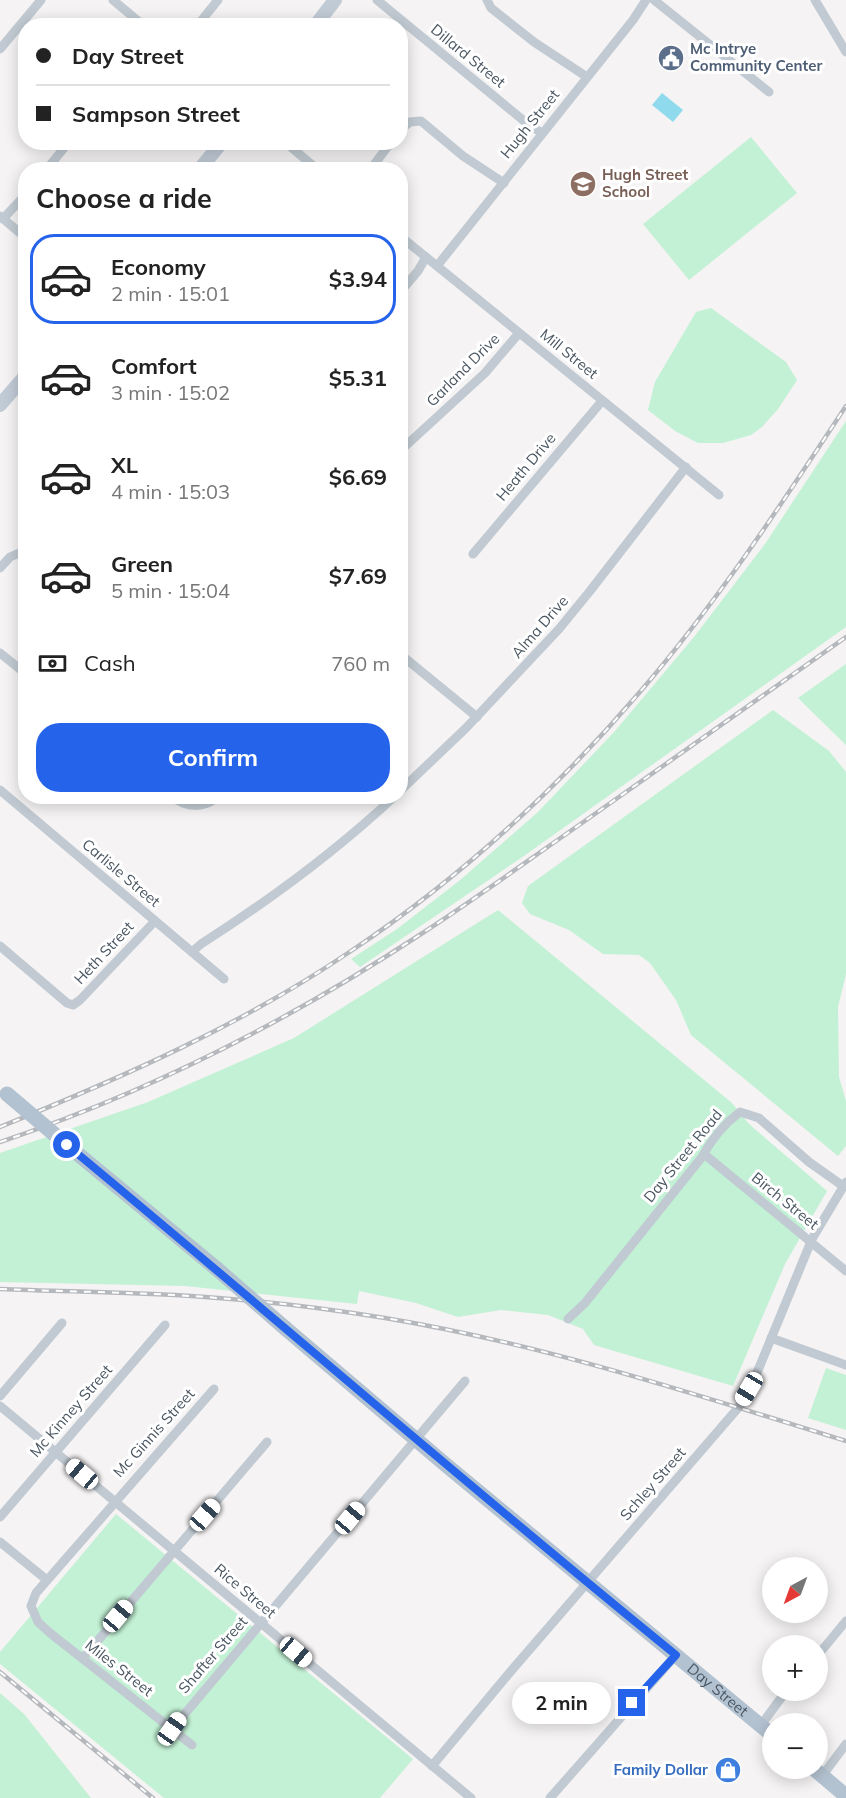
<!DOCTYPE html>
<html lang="en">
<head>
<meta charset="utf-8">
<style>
	:root { --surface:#fff; --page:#f2f2f2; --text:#222; --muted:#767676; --line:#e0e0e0; --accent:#2563eb }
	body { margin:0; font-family:Mulish,sans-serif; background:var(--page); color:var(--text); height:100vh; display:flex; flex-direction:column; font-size:22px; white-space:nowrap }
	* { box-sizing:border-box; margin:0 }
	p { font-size:20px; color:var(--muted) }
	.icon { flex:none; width:33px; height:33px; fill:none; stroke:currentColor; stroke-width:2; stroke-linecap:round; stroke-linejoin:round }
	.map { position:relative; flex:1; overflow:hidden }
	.details { position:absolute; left:18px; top:162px; width:390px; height:642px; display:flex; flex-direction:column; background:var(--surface); border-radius:24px; box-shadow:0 3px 15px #0003 }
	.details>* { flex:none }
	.guide { position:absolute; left:18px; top:18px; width:390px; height:132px; border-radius:24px; box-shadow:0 3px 15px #0003; display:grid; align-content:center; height:132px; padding:0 18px; background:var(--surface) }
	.needle { width:39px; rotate:221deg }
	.fabs { position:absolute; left:762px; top:1557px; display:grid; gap:12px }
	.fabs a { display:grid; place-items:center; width:66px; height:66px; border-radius:50%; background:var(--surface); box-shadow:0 3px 15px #0003; font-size:30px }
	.end { position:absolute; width:27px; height:27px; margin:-14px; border:8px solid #2563eb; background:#fff; box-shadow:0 0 0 3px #fff }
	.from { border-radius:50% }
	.bubble { position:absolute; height:42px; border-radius:21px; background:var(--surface); box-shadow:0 3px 15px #0003; font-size:20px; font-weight:700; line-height:42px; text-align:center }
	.car { position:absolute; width:18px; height:36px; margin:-18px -9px; border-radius:8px; box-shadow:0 0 4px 2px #0007; background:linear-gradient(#fff 24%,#345 0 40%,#fff 0 76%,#345 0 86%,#fff 0) }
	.guide b { display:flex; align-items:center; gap:21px; height:57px; font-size:22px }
	.guide b+b { border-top:2px solid var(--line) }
	.guide i { width:15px; height:15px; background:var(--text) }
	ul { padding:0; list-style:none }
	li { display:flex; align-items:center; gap:18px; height:90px; margin:0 12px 9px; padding:0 6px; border:3px solid transparent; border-radius:24px }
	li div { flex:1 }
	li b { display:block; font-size:22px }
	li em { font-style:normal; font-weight:700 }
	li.active { border-color:var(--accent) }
	li>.icon { width:54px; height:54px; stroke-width:1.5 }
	h2 { padding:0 18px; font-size:27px; line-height:72px }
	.pay { display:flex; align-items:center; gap:15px; height:66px; padding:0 18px; font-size:22px }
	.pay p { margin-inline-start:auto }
	.primary-button { display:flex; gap:12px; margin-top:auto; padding:12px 18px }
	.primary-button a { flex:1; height:69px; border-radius:24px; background:var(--accent); color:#fff; font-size:24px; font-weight:700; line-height:69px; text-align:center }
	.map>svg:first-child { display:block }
	.green { fill:#c3f1d5 }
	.water { fill:#90daee }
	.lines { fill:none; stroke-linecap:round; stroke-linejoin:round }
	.street { stroke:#c1cad2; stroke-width:9 }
	.secondary { stroke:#c1cbd6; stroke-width:14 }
	.primary { stroke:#b3c2d1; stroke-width:15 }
	.rail-casing { stroke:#b5b8bd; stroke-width:4.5 }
	.rail { stroke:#fff; stroke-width:2; stroke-dasharray:7; stroke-linecap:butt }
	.primary-bridge { stroke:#b3c2d1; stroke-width:15 }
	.route { stroke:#2563eb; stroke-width:8 }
	.labels { text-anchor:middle; stroke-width:6; stroke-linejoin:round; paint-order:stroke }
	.service-label { font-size:15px; font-weight:bold; fill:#4e5e75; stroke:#fff; text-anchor:start }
	.street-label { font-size:15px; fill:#4a5661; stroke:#fff }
	.education-label { font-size:15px; font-weight:bold; fill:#785e54; stroke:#fff; text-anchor:start }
	.shop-label { font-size:15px; font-weight:bold; fill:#366cbe; stroke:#fff; text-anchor:end }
</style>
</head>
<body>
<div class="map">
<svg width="846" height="1798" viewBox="0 0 846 1798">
	<rect width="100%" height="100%" fill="#f5f3f3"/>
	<g class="green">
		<path d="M751,137L797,193L689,280L643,224Z"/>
		<path d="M711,308L786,362L797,380L778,409L762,427L751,435L723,443H698L675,431L648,410L655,382L696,312Z"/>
		<path d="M846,421V627L521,858L360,967L351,959L397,929L459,881L538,812L615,731L694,637L765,544Z"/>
		<path d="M846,664V745L798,698Z"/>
		<path d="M773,710L829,751L846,772V974L838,1007L839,1077L846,1101V1146L838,1156L691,1035L676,1000L650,963L639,955L603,954L569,930L530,914L522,903L528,886Z"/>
		<path d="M498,910L732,1103L749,1124L827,1191L785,1264L733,1386L594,1345L583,1329L548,1315L501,1310L458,1317L416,1303L359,1291L357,1304L185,1286L0,1282V1153L148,1102L294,1038Z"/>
		<path d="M826,1368L846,1375V1430L808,1418Z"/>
		<path d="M116,1514L413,1759L380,1798H164L0,1664V1652Z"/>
		<path d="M0,1693L24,1714L91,1798H0Z"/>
	</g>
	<path class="water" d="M662,93L683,110L673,122L652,105Z"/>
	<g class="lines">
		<g class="street">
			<path d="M113,0L144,26"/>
			<path d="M377,0L529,125L542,133"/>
			<path d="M487,0L491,8L534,42L587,77"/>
			<path d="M654,0L769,92"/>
			<path d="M815,0L846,52"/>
			<path d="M197,26L218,0"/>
			<path d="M0,49L41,0"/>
			<path d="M400,130L410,122L421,121L463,156L504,183"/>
			<path d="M285,142L318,170"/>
			<path d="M46,170L69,142"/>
			<path d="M370,170L391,142"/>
			<path d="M0,216L26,238"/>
			<path d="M3,219L26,194"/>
			<path d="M400,236L719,495"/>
			<path d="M437,266L633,20L646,0"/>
			<path d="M400,292L418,271L426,257"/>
			<path d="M400,451L485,373L519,333"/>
			<path d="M473,554L602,401"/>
			<path d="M0,568L10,557L26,550"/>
			<path d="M0,653L26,674"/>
			<path d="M400,654L477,717"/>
			<path d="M0,790L224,979"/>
			<path d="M400,791L466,728L559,629L590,591L686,467"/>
			<path d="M171,796C186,808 204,809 219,796"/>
			<path d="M0,946L67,1003L73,1005L80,1000L155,921"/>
			<path d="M192,952L201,944C270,900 335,852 395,796"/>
			<path d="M704,1154L846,1271"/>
			<path d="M568,1319L585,1303L702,1157C711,1140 724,1124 740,1112L759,1118L809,1162L843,1186"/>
			<path d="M771,1338L846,1365"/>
			<path d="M0,1396L62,1323"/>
			<path d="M0,1406L471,1798"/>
			<path d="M0,1517L165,1325"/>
			<path d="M0,1542L47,1580"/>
			<path d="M818,1655L846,1621"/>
			<path d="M83,1658L267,1442"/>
			<path d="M761,1725L787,1690"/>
			<path d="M172,1729L465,1381"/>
			<path d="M192,1745L50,1633L38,1622L31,1606L36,1593L214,1389"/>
			<path d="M432,1766L511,1671L738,1408L754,1380L812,1239L846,1182"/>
			<path d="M822,1776L846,1744"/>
			<path d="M550,1798L676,1655"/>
		</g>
		<g class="secondary">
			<path d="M315,26L335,0"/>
			<path d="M199,170L222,142"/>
			<path d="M0,405L26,375"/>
		</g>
		<g class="primary">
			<path d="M67,1145L217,1269"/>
			<path id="s1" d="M285,1328L446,1465L772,1735"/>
			<path d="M813,1768L846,1796"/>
		</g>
		<defs>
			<g id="rail">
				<path d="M0,1127C121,1078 242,1025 351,951C459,879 555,791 639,693C716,604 781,505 846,406"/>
				<path d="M0,1142C147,1093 288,1021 418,936C474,900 527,861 582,823C670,761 758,699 846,637"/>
				<path d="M0,1289C72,1292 146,1292 218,1298C274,1302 330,1309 385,1318C542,1344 694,1394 846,1441"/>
				<path d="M0,1672L153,1798"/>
			</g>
		</defs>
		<use href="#rail" class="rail-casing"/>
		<use href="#rail" class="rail"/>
		<g class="primary-bridge">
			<path d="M7,1094L67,1145"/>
			<path d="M217,1269L285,1328"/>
		</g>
	</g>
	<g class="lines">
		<path class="route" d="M67,1145C271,1314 470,1488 676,1655L632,1703"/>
	</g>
	<defs>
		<symbol id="civic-disc" viewBox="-11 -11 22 22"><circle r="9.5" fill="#5c6f8a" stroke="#fff"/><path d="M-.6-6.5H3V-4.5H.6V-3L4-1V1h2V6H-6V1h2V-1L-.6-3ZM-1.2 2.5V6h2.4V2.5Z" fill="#fff"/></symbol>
		<symbol id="school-disc" viewBox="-11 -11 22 22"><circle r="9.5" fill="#8d6e63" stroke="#fff"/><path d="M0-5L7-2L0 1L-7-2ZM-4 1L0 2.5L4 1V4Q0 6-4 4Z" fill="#fff"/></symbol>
		<symbol id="shop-disc" viewBox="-11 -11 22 22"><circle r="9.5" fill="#3f7fe0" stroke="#fff"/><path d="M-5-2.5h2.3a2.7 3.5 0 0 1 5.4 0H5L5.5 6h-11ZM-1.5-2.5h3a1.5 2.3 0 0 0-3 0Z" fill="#fff"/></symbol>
	</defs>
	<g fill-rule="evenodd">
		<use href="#civic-disc" x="656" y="43" width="30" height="30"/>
		<use href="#school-disc" x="568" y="169" width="30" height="30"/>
		<use href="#shop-disc" x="713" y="1755" width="30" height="30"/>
	</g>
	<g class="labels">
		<g class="service-label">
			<text x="690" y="54">Mc Intrye<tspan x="690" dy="17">Community Center</tspan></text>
		</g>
		<g class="street-label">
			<text transform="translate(468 56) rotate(39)" y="5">Dillard Street</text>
			<text transform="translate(530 124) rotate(-51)" y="5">Hugh Street</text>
			<text transform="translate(569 354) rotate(39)" y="5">Mill Street</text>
			<text transform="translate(463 370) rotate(-45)" y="5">Garland Drive</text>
			<text transform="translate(526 467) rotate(-50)" y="5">Heath Drive</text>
			<text transform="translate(540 627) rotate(-49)" y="5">Alma Drive</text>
			<text transform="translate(121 873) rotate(40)" y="5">Carlisle Street</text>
			<text transform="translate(104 953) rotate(-47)" y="5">Heth Street</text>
			<text transform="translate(683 1156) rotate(-51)" y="5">Day Street Road</text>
			<text transform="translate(785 1201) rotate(39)" y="5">Birch Street</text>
			<text transform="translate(71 1411) rotate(-49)" y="5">Mc Kinney Street</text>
			<text transform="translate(154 1433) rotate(-48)" y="5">Mc Ginnis Street</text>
			<text transform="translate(653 1484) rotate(-49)" y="5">Schley Street</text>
			<text transform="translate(245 1591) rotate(40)" y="5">Rice Street</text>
			<text transform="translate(213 1655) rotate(-49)" y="5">Shafter Street</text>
			<text transform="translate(119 1668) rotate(38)" y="5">Miles Street</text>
			<text dy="5" stroke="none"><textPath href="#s1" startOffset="564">Day Street</textPath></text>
		</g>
		<g class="education-label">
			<text x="602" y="180">Hugh Street<tspan x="602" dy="17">School</tspan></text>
		</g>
		<g class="shop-label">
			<text x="708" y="1775">Family Dollar</text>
		</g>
	</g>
</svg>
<div class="fabs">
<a><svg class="needle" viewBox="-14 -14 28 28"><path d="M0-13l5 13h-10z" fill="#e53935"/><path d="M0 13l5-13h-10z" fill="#767676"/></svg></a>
<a>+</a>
<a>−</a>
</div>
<i class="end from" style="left:67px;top:1145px"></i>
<i class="end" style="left:632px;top:1703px"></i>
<div class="bubble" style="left:512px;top:1682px;width:99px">2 min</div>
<i class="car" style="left:749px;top:1389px;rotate:211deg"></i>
<i class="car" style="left:82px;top:1474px;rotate:310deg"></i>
<i class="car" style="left:205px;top:1515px;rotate:41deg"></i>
<i class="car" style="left:350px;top:1518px;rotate:40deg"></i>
<i class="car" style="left:118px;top:1616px;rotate:40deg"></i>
<i class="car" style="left:296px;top:1652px;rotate:130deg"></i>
<i class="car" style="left:172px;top:1729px;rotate:35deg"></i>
<div class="guide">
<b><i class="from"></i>Day Street</b>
<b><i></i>Sampson Street</b>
</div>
<section class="details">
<h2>Choose a ride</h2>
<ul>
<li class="active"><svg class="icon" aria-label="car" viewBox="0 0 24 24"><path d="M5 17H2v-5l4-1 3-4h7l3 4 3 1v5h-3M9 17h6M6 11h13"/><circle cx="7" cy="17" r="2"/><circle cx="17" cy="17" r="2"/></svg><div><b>Economy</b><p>2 min · 15:01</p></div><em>$3.94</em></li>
<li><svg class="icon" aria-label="car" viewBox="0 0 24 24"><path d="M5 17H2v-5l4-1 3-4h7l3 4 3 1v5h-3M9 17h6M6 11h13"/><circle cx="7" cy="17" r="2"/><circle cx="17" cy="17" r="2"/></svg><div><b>Comfort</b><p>3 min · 15:02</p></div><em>$5.31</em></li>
<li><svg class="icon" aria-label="car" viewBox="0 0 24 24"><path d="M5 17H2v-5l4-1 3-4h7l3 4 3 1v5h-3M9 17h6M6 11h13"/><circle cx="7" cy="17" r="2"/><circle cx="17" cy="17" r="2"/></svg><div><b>XL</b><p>4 min · 15:03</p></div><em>$6.69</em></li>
<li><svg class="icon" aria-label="car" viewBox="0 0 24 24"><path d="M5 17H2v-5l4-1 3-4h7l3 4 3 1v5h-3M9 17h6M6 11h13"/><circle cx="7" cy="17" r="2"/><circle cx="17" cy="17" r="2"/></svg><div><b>Green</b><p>5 min · 15:04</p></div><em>$7.69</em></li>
</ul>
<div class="pay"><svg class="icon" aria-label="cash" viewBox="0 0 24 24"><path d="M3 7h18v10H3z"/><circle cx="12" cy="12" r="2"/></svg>Cash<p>760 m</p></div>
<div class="primary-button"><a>Confirm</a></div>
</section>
</div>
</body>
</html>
